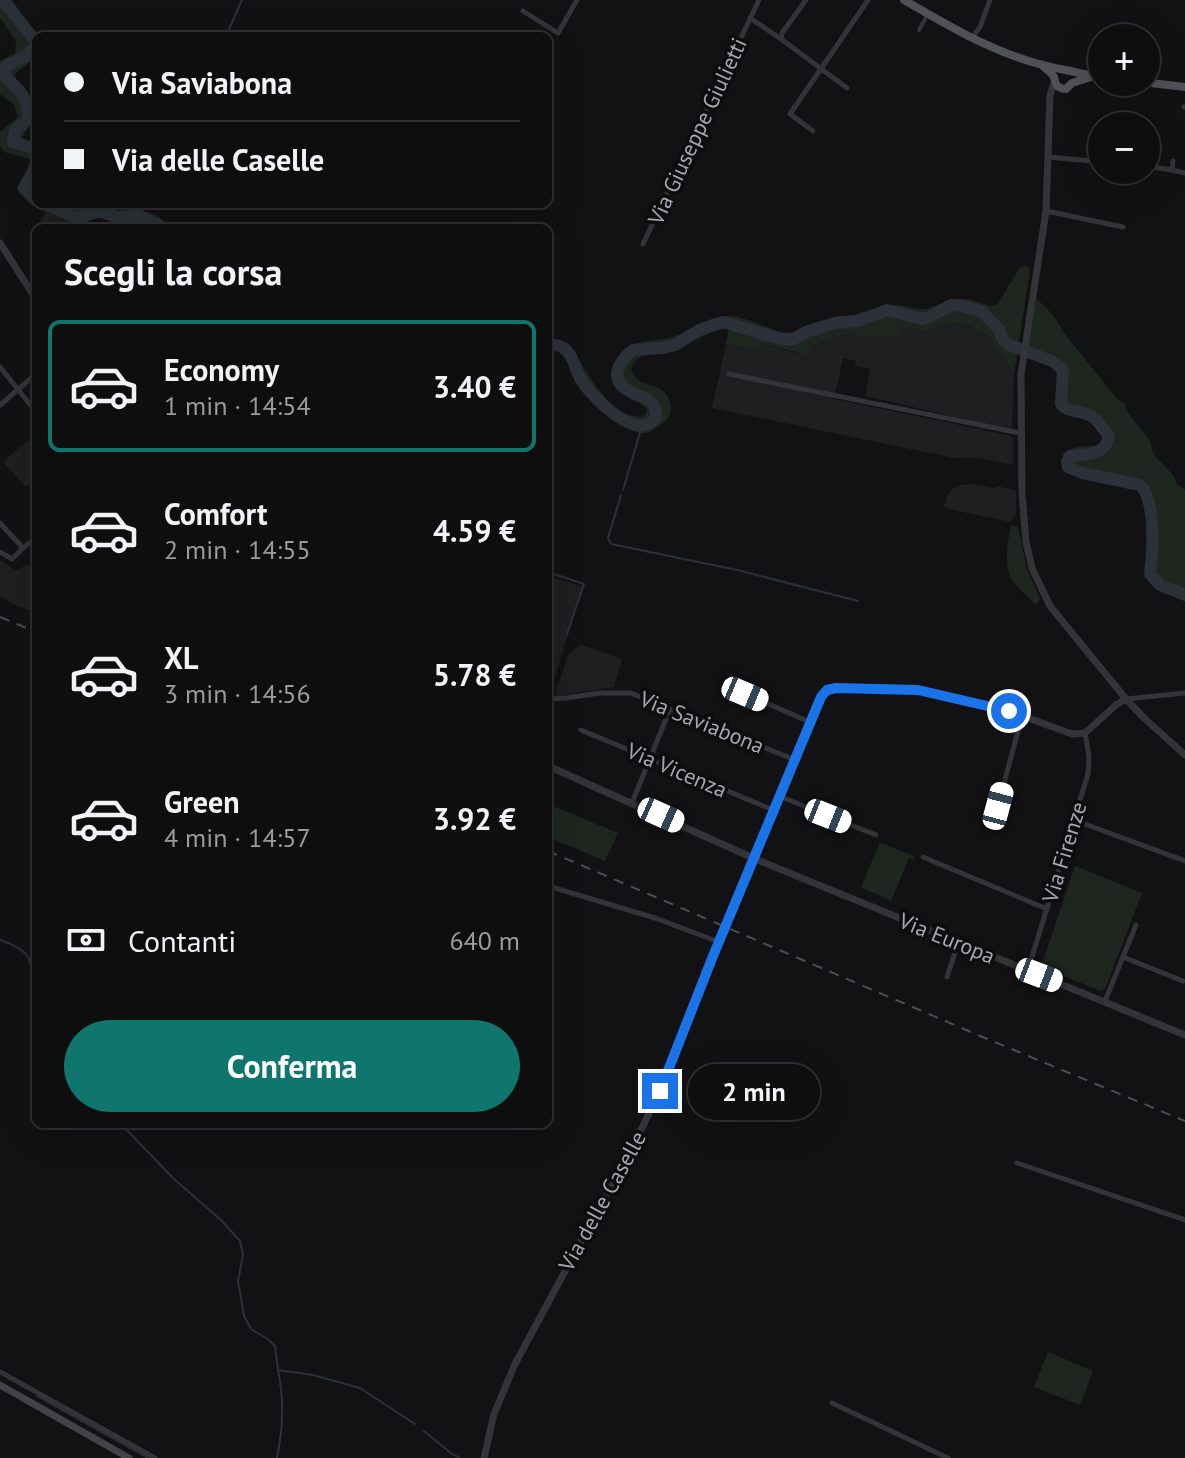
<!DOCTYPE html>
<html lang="it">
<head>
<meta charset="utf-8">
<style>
	:root { --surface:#0e0e0f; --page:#1c1c1d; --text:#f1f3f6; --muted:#9b9c9e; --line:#2e2e2f; --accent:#0f766e }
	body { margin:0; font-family:"PT Sans",sans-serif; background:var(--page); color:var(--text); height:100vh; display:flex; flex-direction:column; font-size:30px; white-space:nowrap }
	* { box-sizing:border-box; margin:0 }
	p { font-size:26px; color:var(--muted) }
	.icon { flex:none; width:44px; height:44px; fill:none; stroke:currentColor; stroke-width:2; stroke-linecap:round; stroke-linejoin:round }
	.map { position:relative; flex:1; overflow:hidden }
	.panel { position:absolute; left:32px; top:224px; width:520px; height:904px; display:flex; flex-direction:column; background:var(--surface); border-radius:12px; box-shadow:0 8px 32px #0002,0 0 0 2px var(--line) }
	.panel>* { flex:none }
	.top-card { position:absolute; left:32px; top:32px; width:520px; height:176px; border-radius:12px; box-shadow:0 8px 32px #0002,0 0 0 2px var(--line); display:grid; align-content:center; height:176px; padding:0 32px; background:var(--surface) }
	.tools { position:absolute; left:1088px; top:24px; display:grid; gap:16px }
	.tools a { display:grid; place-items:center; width:72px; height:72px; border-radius:50%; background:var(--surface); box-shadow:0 8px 32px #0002,0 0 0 2px var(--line); font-size:40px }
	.end { position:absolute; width:36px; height:36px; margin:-18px; border:10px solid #1a73e8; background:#fff; box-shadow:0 0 0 4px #fff }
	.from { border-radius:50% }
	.bubble { position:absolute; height:56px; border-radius:28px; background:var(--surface); box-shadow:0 8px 32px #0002,0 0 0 2px var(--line); font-size:26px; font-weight:700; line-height:56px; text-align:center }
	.car { position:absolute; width:24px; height:48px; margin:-24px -12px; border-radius:10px; box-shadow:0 0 6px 2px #0007; background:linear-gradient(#fff 24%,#345 0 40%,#fff 0 76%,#345 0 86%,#fff 0) }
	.top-card b { display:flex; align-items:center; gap:28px; height:76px; font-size:30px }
	.top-card b+b { border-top:2px solid var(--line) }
	.top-card i { width:20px; height:20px; background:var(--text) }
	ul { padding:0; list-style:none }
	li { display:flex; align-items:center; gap:24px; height:132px; margin:0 16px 12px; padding:0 16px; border:4px solid transparent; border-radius:12px }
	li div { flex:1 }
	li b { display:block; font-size:30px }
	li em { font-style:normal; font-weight:700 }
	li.on { border-color:var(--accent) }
	li>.icon { width:72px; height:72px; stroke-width:1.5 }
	h2 { padding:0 32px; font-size:36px; line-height:96px }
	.pay { display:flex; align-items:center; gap:20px; height:88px; padding:0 32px; font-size:30px }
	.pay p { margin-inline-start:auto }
	.action { display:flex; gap:16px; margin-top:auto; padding:16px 32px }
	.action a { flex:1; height:92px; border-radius:48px; background:var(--accent); color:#fff; font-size:32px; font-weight:700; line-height:92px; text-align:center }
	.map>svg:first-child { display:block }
	.built { fill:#1f1e20 }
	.green { fill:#1f2620 }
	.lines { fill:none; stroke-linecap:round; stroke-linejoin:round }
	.stream { stroke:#2c3038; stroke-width:2 }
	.river { stroke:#2c3038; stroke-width:12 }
	.pedestrian { stroke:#343438; stroke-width:4 }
	.minor { stroke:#343438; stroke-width:5 }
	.tertiary { stroke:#343438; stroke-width:7 }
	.secondary { stroke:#424248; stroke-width:7 }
	.primary { stroke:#505057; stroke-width:8 }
	.rail { stroke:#4d4d53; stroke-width:2; stroke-dasharray:10 8; stroke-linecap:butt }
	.route { stroke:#1a73e8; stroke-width:10 }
	.labels { text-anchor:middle; stroke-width:7; stroke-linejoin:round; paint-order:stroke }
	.street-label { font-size:22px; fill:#a5a7b3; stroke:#0d0d0e }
</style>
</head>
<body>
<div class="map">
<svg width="1185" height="1458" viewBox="0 0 1185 1458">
	<rect width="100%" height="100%" fill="#121214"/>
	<g class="built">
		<path d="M46,211L70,219L64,228H37Z"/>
		<path d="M951,322L964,323L988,336L1014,375L1012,430L865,396L870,369L855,366L856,361L843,358L834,399L1008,435L1013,438V465L978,458H954L712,408L726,344L758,351L761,343L795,353L847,334L868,335L900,327L929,331Z"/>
		<path d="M36,433V479L26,487L3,462Z"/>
		<path d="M974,484L995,488L998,486L1016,491V511L1015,517L1011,522L948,509L944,506L948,494L952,489L961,485Z"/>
		<path d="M0,560L16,570L27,565L36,570V613L13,604L0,596Z"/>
		<path d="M548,576L583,587L550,692L548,693Z"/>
		<path d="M580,644L622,659L614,687L557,696L555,694L568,655Z"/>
	</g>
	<g class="green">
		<path d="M0,0H12L37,36H36V57L15,74C16,78 17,84 19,87C25,96 38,102 36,115C34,125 25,128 23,138L27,143L36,146V178L32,184L31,192L36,196V204L85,205L106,208L118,212L139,209L157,215L164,222L167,228H156L142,220L117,223L95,217L83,221L74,220L40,210L29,203L18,191L27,170L30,159L4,152L0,145V132L18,117L14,105L0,94V61L15,53L16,41L0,18Z"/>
		<path d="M1026,266L1030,269L1014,375L988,336L964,323L951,322L929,331L900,327L897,336H857L847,334L810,347L807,355L761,343L758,351L726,344L729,329L715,330L675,351L642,356L635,361L631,369C636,391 664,379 670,402C672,412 670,418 662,424C656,429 649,434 640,433C624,430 587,396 578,382C572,373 574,360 566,353C561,349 554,350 548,350V338L568,343C583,363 612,427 645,415L647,410C637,395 616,399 612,378C611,372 613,366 616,361C629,336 651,344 675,336C693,330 704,318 726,316C745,315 766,329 785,333L793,332L808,325L838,316L853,315L885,305H899L917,309H926L954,299H970L990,306L997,305L1020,267Z"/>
		<path d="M1036,299C1046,306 1058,320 1063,332L1118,400L1125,403L1128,413L1151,442C1150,460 1173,467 1177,484L1185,490V600C1173,596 1155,589 1149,576C1146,569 1150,560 1151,552C1152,532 1152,507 1142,490L1074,474C1066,468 1063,464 1063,454C1073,445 1088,446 1101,446L1106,440C1092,418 1083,416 1059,409C1055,400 1056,399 1058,390C1064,366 1044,364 1026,357Z"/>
		<path d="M1011,525L1018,527L1027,569L1040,599L1036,605C1029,597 1014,586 1010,576C1004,561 1008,540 1011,525Z"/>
		<path d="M548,804L618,833L605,861L548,837Z"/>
		<path d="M880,842L915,857L914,860L909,858L891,901L861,887Z"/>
		<path d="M1075,866L1142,893L1105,989L1101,991L1041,967Z"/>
		<path d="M1048,1352L1093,1371L1080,1405L1034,1387Z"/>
	</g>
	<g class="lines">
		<g class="stream">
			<path d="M226,36L242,0"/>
			<path d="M65,213L70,204"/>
			<path d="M623,490L642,426"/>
			<path d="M621,495L608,538L611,544L737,570L858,601"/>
			<path d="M548,572L584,584L567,634"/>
			<path d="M0,940C43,955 26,965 36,999"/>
			<path d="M121,1124L174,1179L222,1221L240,1241L243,1255L238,1281L244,1316L251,1329L269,1340L275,1346L278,1370"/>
			<path d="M37,1396L148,1458"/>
			<path d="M424,1431L452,1454L460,1458"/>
			<path d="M277,1458C283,1429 284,1398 278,1370L313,1375L360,1388L415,1424"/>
		</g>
		<g class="river">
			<path d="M3,0L36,42"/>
			<path d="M36,45L25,57L6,66L5,77C21,91 28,97 28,120L15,130L13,142L36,149"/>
			<path d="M36,166L24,188L36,200"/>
			<path d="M46,204L74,217H81L100,211L117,217L139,216L159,225L160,228"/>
			<path d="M548,345C555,345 561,345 566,350C574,357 575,369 580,378C589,394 626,431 646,425C650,424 653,421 656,418C656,410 655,405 649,400C644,397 636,395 631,392C608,380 617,363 633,350L663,348L675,345L699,330L723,322L777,338L792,340L808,331L835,323L858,321L887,310L922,319L929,317L951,305L962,306L981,311L999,329L1002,338L1007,344L1054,362L1063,370L1061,404C1067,411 1071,410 1079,412C1095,414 1101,425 1109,437C1105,455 1086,455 1070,456L1067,461L1068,467L1082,473L1140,485C1156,500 1153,552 1150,574L1160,585L1185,595"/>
		</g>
		<path class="pedestrian" d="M919,30L928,14"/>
		<g class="minor">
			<path d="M806,0L782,33L781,39L847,88"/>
			<path d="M523,11L558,33L577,0"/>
			<path d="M750,18L781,39"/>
			<path d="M972,38L980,27L990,0"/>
			<path d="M1184,107H1185"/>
			<path d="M813,131L790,114L868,0"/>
			<path d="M1049,157L1102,162"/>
			<path d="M1173,161L1172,170L1185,173"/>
			<path d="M1146,166L1172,170"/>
			<path d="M1046,211L1123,227"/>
			<path d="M643,244L759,0"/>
			<path d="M0,367L36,412"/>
			<path d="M729,374L1020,433"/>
			<path d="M0,405L36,374"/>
			<path d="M0,523L23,548"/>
			<path d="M0,552L12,559L23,548L36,538"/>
			<path d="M745,694L810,722"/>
			<path d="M548,699L566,698L600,693H631L795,760"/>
			<path d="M1126,699L1185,693"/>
			<path d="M581,730L773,810"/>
			<path d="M779,796L876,835"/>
			<path d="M632,803L670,709"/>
			<path d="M998,806L1022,716"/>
			<path d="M1074,820L1185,861"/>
			<path d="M923,857L1047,909"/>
			<path d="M548,886L655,918L719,942"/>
			<path d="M1123,957L1183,981"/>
			<path d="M1028,970L1088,774L1089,756L1085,733"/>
			<path d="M947,977L958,943"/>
			<path d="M1105,1001L1136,925"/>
			<path d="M1017,1163L1185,1220"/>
			<path d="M0,1372L155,1458"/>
			<path d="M832,1403L948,1458"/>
		</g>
		<g class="tertiary">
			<path d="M1054,83L1050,95L1046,211L1021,374L1022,493L1026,542L1032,568L1050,606L1126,699L1144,718L1185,755"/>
			<path d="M0,243L36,299"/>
			<path d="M548,766L753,858L1185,1035"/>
			<path d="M484,1458L494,1414L515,1364L639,1134L660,1091L713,956L821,697L827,690L836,688L918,690L1009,711L1072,734L1085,733L1117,704L1126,699"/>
		</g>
		<path class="secondary" d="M0,1385L129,1458"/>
		<g class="primary">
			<path d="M904,0C957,31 1004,59 1065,70C1077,72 1089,76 1102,77"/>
			<path d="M1044,67C1047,70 1052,73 1054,77C1056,85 1056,88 1066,89L1072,83L1091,77"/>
			<path d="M1143,82L1185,87"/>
		</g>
		<g class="rail">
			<path d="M0,617L36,632"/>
			<path d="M548,851L985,1038L1185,1121"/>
		</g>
	</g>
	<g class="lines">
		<path class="route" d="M660,1091L713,956L821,697L827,690L836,688L918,690L1009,711"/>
	</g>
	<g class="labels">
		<g class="street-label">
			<text transform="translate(697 131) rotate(-65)" y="8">Via Giuseppe Giulietti</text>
			<text transform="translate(702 722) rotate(22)" y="8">Via Saviabona</text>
			<text transform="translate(677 770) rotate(23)" y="8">Via Vicenza</text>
			<text transform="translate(1064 852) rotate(-73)" y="8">Via Firenze</text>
			<text transform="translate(947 938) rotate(22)" y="8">Via Europa</text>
			<text transform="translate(602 1201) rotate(-61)" y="8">Via delle Caselle</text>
		</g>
	</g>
</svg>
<div class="tools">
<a>+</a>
<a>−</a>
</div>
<i class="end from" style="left:1009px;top:711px"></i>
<i class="end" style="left:660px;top:1091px"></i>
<div class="bubble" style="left:688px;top:1064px;width:132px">2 min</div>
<i class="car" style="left:745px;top:694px;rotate:113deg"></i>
<i class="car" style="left:998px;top:806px;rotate:15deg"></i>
<i class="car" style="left:661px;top:815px;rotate:114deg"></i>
<i class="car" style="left:828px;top:816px;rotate:112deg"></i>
<i class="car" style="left:1039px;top:975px;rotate:111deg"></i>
<div class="top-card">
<b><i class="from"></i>Via Saviabona</b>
<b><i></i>Via delle Caselle</b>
</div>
<section class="panel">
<h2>Scegli la corsa</h2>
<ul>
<li class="on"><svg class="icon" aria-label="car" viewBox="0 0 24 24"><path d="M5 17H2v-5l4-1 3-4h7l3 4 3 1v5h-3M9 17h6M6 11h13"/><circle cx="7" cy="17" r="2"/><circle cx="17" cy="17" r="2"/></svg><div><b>Economy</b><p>1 min · 14:54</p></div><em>3.40 €</em></li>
<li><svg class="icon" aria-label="car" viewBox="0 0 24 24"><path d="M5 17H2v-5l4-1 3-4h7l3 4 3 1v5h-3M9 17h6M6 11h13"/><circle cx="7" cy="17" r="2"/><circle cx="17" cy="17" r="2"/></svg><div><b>Comfort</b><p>2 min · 14:55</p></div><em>4.59 €</em></li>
<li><svg class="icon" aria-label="car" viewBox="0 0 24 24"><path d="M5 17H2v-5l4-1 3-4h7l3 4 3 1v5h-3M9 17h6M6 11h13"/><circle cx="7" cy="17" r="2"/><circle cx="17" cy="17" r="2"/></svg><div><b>XL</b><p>3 min · 14:56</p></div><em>5.78 €</em></li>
<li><svg class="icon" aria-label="car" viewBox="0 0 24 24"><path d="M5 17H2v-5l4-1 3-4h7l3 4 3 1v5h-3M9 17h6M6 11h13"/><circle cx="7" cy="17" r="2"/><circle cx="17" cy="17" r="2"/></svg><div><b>Green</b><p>4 min · 14:57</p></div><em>3.92 €</em></li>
</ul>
<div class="pay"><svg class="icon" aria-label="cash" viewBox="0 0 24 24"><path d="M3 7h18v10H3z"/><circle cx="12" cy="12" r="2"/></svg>Contanti<p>640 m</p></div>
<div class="action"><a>Conferma</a></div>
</section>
</div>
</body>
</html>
